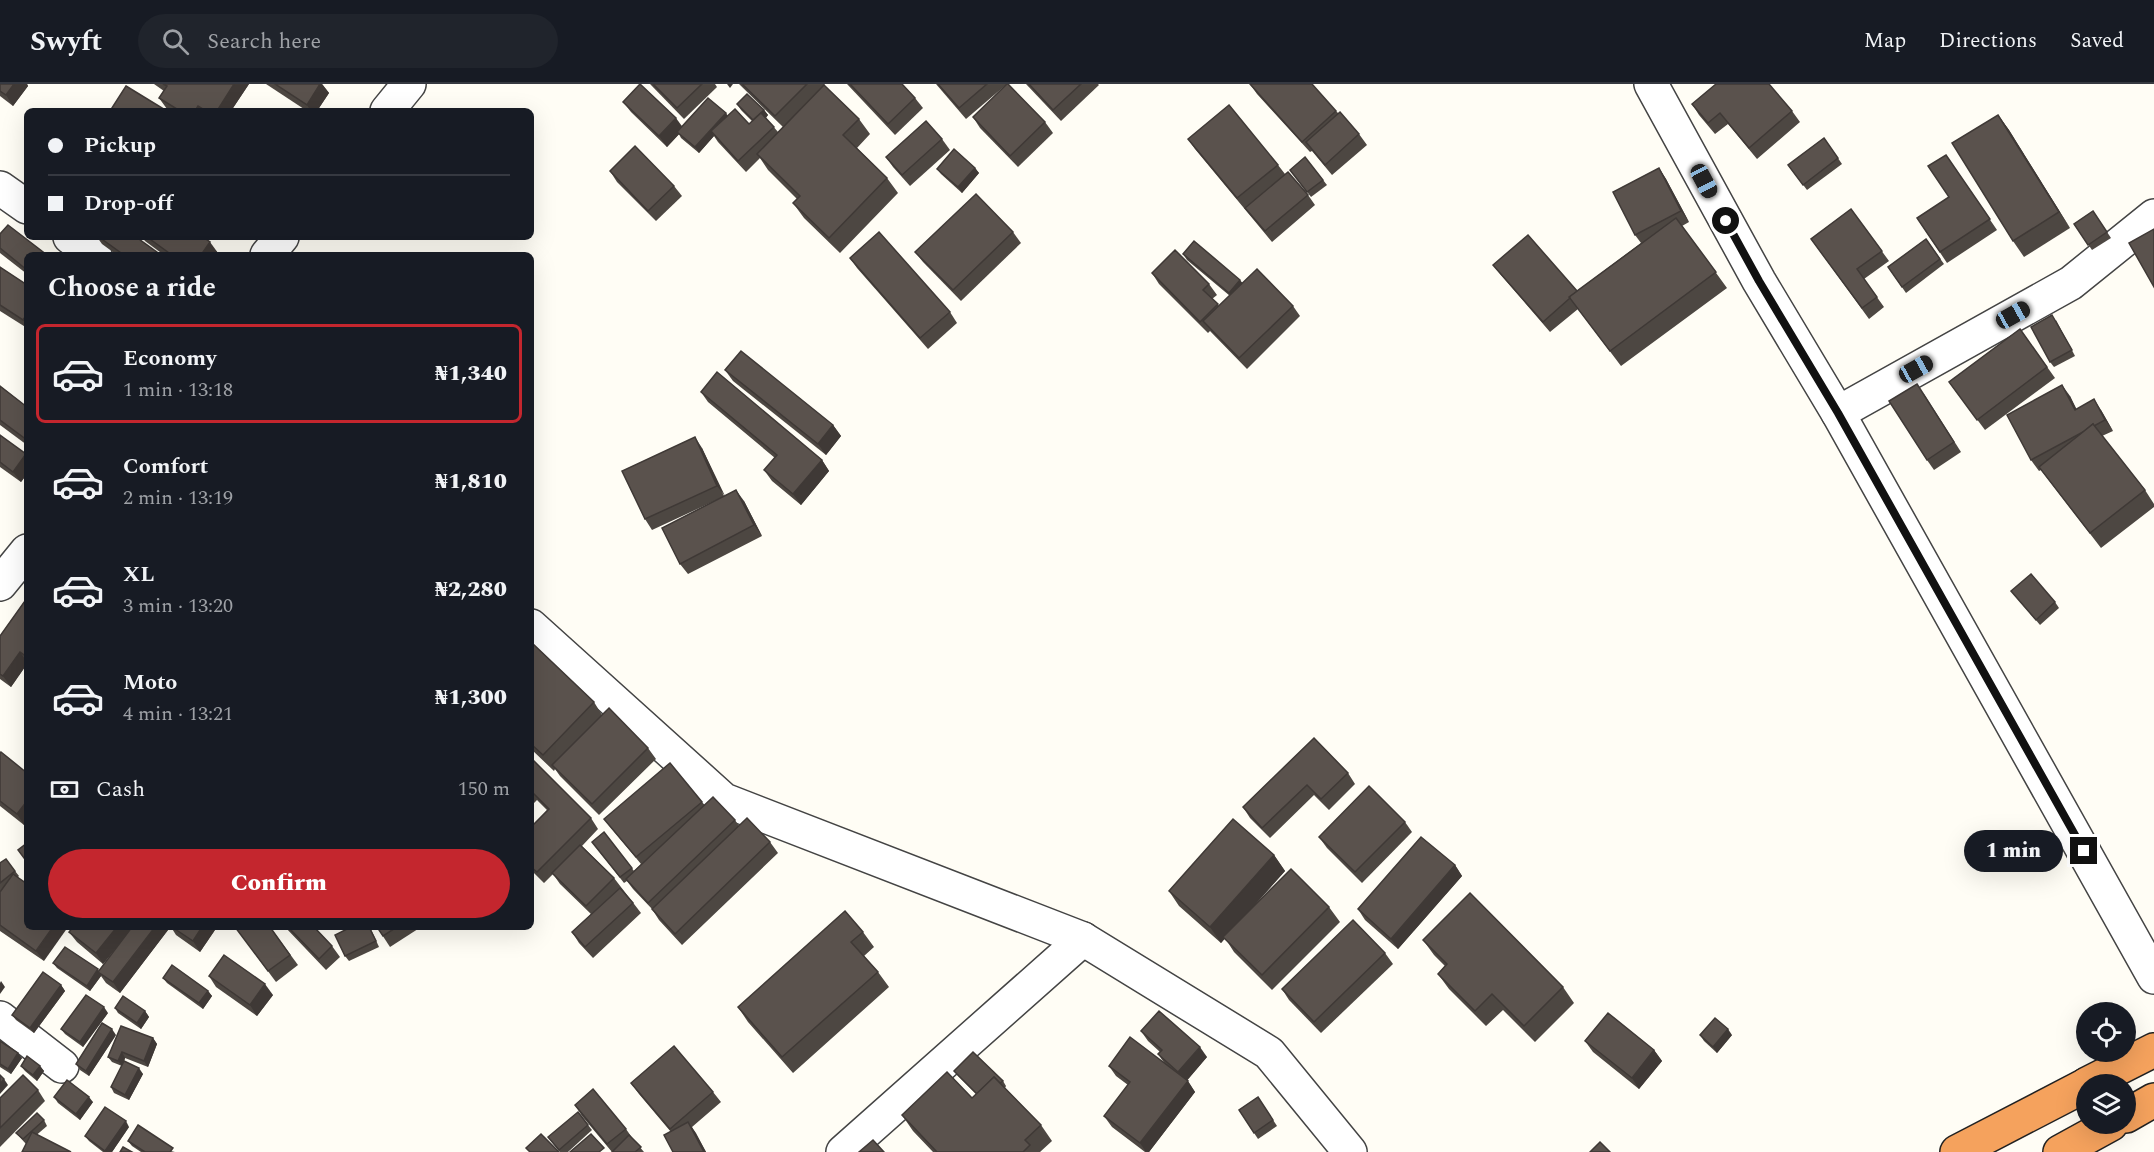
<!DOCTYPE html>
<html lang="en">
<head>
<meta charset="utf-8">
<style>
	:root { --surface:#171b24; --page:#20242c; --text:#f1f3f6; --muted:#9ea1a6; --line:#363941; --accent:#c4262e }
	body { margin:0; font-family:Spectral,serif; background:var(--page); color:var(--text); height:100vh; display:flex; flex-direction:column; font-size:22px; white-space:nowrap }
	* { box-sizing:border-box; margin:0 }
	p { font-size:20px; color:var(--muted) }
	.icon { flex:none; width:33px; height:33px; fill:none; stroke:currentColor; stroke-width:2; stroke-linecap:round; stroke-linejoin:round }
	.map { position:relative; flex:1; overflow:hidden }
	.details { position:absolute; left:24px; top:168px; width:510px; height:678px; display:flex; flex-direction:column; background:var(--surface); border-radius:9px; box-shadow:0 6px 24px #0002 }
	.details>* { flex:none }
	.hud { position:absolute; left:24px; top:24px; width:510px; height:132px; border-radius:9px; box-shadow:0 6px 24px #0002; display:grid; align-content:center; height:132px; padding:0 24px; background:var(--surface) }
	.buttons { position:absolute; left:2076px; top:918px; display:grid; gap:12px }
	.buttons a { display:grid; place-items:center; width:60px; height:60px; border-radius:50%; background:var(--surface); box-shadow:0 6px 24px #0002; font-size:30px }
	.end { position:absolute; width:27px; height:27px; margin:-14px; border:8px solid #111; background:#fff; box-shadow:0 0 0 3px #fff }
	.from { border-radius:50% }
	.bubble { position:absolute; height:42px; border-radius:21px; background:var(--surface); box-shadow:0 6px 24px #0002; font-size:20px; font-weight:800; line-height:42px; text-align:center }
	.car { position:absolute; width:18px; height:36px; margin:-18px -9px; border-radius:8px; box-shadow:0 0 4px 2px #0007; background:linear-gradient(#222 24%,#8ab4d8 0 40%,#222 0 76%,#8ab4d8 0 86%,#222 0) }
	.hud b { display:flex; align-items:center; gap:21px; height:57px; font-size:22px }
	.hud b+b { border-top:2px solid var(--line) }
	.hud i { width:15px; height:15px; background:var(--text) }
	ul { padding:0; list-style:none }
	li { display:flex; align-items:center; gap:18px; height:99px; margin:0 12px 9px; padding:0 12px; border:3px solid transparent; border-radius:9px }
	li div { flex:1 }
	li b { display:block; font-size:22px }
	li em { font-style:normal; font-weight:800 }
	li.selected { border-color:var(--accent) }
	li>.icon { width:54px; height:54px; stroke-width:1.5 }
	h2 { padding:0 24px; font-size:27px; line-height:72px }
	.pay { display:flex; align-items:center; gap:15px; height:66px; padding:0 24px; font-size:22px }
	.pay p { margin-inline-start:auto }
	.action { display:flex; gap:12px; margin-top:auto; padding:12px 24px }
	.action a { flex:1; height:69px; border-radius:36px; background:var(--accent); color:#fff; font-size:24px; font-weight:800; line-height:69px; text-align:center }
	header { display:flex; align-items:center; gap:36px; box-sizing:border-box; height:84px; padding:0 30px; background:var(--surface); border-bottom:2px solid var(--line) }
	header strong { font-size:28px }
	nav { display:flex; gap:33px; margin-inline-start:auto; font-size:21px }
	.search { width:420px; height:54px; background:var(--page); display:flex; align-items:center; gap:15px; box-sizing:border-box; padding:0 21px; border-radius:33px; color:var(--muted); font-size:22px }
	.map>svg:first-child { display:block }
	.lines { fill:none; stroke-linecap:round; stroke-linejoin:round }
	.minor-casing { stroke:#444; stroke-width:36 }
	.highway-casing { stroke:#222; stroke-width:36 }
	.minor { stroke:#fff; stroke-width:33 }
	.highway { stroke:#f5a25d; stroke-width:33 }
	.wall { fill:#4d4742 }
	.shaded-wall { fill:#3f3936 }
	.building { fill:#5a524d; stroke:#3f3936; stroke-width:1.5 }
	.route { stroke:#111; stroke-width:8 }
</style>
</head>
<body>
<header>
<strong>Swyft</strong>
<div class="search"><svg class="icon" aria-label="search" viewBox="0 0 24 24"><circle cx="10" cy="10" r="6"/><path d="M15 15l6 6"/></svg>Search here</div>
<nav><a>Map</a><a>Directions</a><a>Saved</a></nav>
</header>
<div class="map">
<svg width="2154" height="1068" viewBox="0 0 2154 1068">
	<rect width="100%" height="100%" fill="#fffdf5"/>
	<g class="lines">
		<defs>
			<g id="minor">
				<path d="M1651,0L1759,197L1838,329L2154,893"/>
				<path d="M387,27L409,0"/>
				<path d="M0,104L27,123"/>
				<path d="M70,153L95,171"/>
				<path d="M267,171L282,153"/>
				<path d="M1838,329L2071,199L2154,132"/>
				<path d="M0,500L27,467"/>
				<path d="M531,542L724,716L1083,855L1269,969L1350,1068"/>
				<path d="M0,934L62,982"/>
				<path d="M843,1068L1083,855"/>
			</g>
			<g id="highway">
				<path d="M2087,1000L2154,966"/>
				<path d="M2126,1032L2154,1016"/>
				<path d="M1957,1068L2086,1001"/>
				<path d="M2060,1068L2111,1040"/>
			</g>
		</defs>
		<use href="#minor" class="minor-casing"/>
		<use href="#highway" class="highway-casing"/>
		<use href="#minor" class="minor"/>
		<use href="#highway" class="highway"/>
	</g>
	<g class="wall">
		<path d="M0,0H27L28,2L13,22L0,12Z"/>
		<path d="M154,0H249L231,27H171L167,25L159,14L164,7Z"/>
		<path d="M266,0H322L329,9L317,27H307Z"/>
		<path d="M650,0H715L717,3L684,35Z"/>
		<path d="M739,0H825L824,1L859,35L870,50L857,64L887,94L898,109L840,169L804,134L793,119L797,115L768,86L760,74L746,88L718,58L714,52L699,69L681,54L679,50L667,63L631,28L623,18L682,42L728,32L749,40L752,37L741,26L737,20L764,26L768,31L766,34L778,48L783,43Z"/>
		<path d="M847,0H902L915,14L923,24L895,51Z"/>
		<path d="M936,0H1007L966,35Z"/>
		<path d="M1026,0H1098L1099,1L1061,37Z"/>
		<path d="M1250,0L1336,27L1359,50L1367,61L1332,91L1312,67L1310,68L1257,10Z"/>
		<path d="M1692,20L1792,27L1800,38L1757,75L1728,40L1715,50L1699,31Z"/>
		<path d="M1998,31L2009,46L2070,144L2024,173L2013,157Z"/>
		<path d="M973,33L1045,38L1053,49L1018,83L980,44Z"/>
		<path d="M1824,54L1842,80L1807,106L1788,81Z"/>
		<path d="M942,55L950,66L910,102L893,83L886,73Z"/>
		<path d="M1188,55L1278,81L1285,90L1308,111L1315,121L1272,158L1195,65Z"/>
		<path d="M1946,71L1997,146L1947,179L1917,134L1949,113Z"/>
		<path d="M975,84L979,89L962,109L941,90L937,85Z"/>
		<path d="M1659,84L1666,95L1689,138L1682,142L1727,204L1621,282L1578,225L1550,248L1501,191L1493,181L1577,207L1641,159L1635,151Z"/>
		<path d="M1290,86L1323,96L1327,101L1311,113Z"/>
		<path d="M610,87L674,102L682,112L656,137L617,98Z"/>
		<path d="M1851,125L1889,177L1864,195L1884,223L1869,235L1811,155Z"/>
		<path d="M2093,127L2111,154L2092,166L2074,140Z"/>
		<path d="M1013,148L1021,159L961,217L923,178L915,168Z"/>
		<path d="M0,150L27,171V190L0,169Z"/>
		<path d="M97,153H141L139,155L161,171H117L102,160Z"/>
		<path d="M142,153H203L218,169L216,171H164L145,157Z"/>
		<path d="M1926,155L1944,180L1906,209L1888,183Z"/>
		<path d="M1183,170L1243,199L1293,222L1300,232L1247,285L1210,247L1208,249L1159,200L1152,189L1209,200L1217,211L1212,215L1219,222L1230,212L1187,176Z"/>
		<path d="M850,174L950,228L957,239L928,265L857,184Z"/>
		<path d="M0,183L27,201V244L0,227Z"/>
		<path d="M2056,236L2075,272L2054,283L2050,278Z"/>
		<path d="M2020,245L2055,294L1985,346L1949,298Z"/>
		<path d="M725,286L833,341L841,352L826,371L733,297Z"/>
		<path d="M0,302L27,323V361L0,341Z"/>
		<path d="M701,308L822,376L829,387L801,421L772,397L764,386L775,374L708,318Z"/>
		<path d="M1924,310L1961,368L1934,386L1927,376Z"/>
		<path d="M2070,312L2076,325L2101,326L2113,347L2102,352L2145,406L2154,420V423L2101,464L2041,386L2039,387L2031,376Z"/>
		<path d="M0,351L27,371V390L21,398L0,383Z"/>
		<path d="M702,364L724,412L744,417L762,452L688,490L680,480L721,414L652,446L645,435Z"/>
		<path d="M2011,507L2055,518L2059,524L2040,541Z"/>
		<path d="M27,514V580L11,603L0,595V552Z"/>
		<path d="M531,558L594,618L602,631L648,664L656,675L599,731L560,692L555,685L554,687L531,665Z"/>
		<path d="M1314,654L1348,689L1355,700L1329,726L1314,711L1270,754L1250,734L1243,723Z"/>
		<path d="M0,670L27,689V738L24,741L0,722Z"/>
		<path d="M531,675L591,734L598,745L582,762L614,794L641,829L593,874L579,859L572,848L591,830L560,800L553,790L544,799L531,786V743L547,726L537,716L531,722Z"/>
		<path d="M702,718L704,721L735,736L739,742L770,758L778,769L682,861L659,836L652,825L633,805L627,797L624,799L592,758L604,748L634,787L641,780L612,745L604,735Z"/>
		<path d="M1405,738L1412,748L1362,799L1327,764L1319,753Z"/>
		<path d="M1274,771L1285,787L1248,828L1329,823L1340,838L1272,906L1234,868L1225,854L1221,859L1179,822L1169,807Z"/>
		<path d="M0,779L15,787L19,792L18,793L44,877L0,847Z"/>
		<path d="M1455,781L1462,792L1398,865L1365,836L1358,825Z"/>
		<path d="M73,843H166L168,846L120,909L106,899L101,892L90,907L57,884L53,879L99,887L119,860L103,880L77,858L69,848Z"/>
		<path d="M171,843H217L200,868L176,851Z"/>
		<path d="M235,843H270L298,881L276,898Z"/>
		<path d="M285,843H320L317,846L332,862L340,873L326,886Z"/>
		<path d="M351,843H370L379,863L349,877L345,872Z"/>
		<path d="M377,843H421L390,863Z"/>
		<path d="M863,848L874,863L864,872L878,888L889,903L793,989L748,938L738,923Z"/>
		<path d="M1423,856L1563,903L1574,919L1535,958L1503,926L1486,942L1449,905L1438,890L1445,882L1434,871Z"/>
		<path d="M1385,869L1393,880L1321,949L1289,916L1282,905Z"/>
		<path d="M209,892L273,911L257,932L216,903Z"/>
		<path d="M163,894L208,907L212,912L203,925L167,899Z"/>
		<path d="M61,901L65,907L34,949L16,936L12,931Z"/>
		<path d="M115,924L145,927L149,933L141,945L118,929Z"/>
		<path d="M108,929L83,963L65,950L61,945Z"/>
		<path d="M1141,947L1207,973L1187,996L1195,1008L1149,1068H1145L1112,1043L1104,1032L1128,1001L1116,992L1109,982L1165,980L1158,970L1160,968L1148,957Z"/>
		<path d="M116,951L89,992L80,986L76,980Z"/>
		<path d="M1700,951H1732L1717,969L1704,957Z"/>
		<path d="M153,954L157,960L148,983L125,974L124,978L143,990L129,1016L114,1009L111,1003L122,982L112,978L108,973Z"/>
		<path d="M0,957L22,974L11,990L0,983Z"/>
		<path d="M1585,957L1654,966L1662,977L1639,1005L1593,968Z"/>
		<path d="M21,982H40L44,987L37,997L25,987Z"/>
		<path d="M954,987L1003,997L1006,1002L1005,1004L1041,1041L1052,1057L1040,1068H933L913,1047L902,1031L972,1014L976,1010L958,992Z"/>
		<path d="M631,999L713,1008L721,1018L692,1043L706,1068H673L671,1048L639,1010Z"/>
		<path d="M38,1006L45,1017L0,1063V1014Z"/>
		<path d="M54,1013L93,1018L80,1036L58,1019Z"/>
		<path d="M1258,1013L1277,1042L1258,1055L1239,1026Z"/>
		<path d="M575,1021L626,1045L633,1055L644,1068H612L582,1032Z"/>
		<path d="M44,1036L47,1042L26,1060L16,1049Z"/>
		<path d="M588,1041L592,1046L568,1068H560L548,1053Z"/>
		<path d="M129,1043L112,1068H103L89,1057L85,1052Z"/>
		<path d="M128,1057L175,1068H141L132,1062Z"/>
	</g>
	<g class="shaded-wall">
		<path d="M14,0H27L28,2L13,22L6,11Z"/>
		<path d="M234,0H249L231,27H217Z"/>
		<path d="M320,0H322L329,9L317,27H311L307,21Z"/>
		<path d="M727,0H733L730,4Z"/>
		<path d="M198,22L201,27H195Z"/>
		<path d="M764,26L768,31L758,42L754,37Z"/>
		<path d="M726,29L729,34L711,47L714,52L699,69L695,63Z"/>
		<path d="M1998,31L2009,46L2070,144L2059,128Z"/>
		<path d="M676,34L684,45L667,63L659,52Z"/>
		<path d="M975,84L979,89L962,109L958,103Z"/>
		<path d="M1659,84L1666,95L1689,138L1681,127Z"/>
		<path d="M210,158L218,169L216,171H201Z"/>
		<path d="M1240,196L1244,201L1233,215L1229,209Z"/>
		<path d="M27,230V241L23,236Z"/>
		<path d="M2062,301L2070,312L2082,336L2075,326Z"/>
		<path d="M2094,315L2101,326L2113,347L2105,336Z"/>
		<path d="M833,341L841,352L826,371L818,360Z"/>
		<path d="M695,353L702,364L725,412L717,402Z"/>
		<path d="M26,370L27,371V390L21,398L13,388Z"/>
		<path d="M822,376L829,387L801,421L793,410Z"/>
		<path d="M736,406L744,417L762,452L754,441Z"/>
		<path d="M20,568L27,578V580L11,603L3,592Z"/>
		<path d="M27,717V738L24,741L17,730Z"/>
		<path d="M1274,771L1285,787L1221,859L1210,843Z"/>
		<path d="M1455,781L1462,792L1398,865L1391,855Z"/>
		<path d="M53,843H68L44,877L36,867Z"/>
		<path d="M117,843H133L103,880L96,869Z"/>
		<path d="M155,843H166L168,846L120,909L113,898Z"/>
		<path d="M202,843H217L200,868L193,857Z"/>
		<path d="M98,885L101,892L90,907L87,902Z"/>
		<path d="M1,897L5,903L0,910V899Z"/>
		<path d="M265,900L273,911L257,932L250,921Z"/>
		<path d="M61,901L65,907L34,949L30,944Z"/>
		<path d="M208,907L212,912L203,925L199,919Z"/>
		<path d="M104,923L108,929L83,963L80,958Z"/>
		<path d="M145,927L149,933L141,945L137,939Z"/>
		<path d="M112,945L116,951L89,992L86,987Z"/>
		<path d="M1728,945L1732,951L1717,969L1713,963Z"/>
		<path d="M153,954L157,960L148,983L144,977Z"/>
		<path d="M1200,963L1207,973L1185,999L1178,988Z"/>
		<path d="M1654,966L1662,977L1639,1005L1632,994Z"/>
		<path d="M122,968L125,974L122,982L118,977Z"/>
		<path d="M18,969L22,974L11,990L8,985Z"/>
		<path d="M40,982L44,987L37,997L33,991Z"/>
		<path d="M139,984L143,990L129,1016L125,1011Z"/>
		<path d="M4,995L8,1001L0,1010V1000Z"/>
		<path d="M1188,997L1195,1008L1149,1068H1146L1140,1059Z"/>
		<path d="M89,1013L93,1018L80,1036L76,1030Z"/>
		<path d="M126,1037L129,1043L112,1068H106L105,1067Z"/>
		<path d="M688,1038L696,1049L706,1068H704Z"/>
	</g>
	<g class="building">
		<path d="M0,0H14L6,11L0,7Z"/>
		<path d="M163,0H234L217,27H206L198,22L195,27H180L159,14L167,2Z"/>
		<path d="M275,0H320L307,21Z"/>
		<path d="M640,0L676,34L659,52L623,18Z"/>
		<path d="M653,0H702L677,24Z"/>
		<path d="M742,0H807L775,32Z"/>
		<path d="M850,0H902L915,14L888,40Z"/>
		<path d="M938,0H987L959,24Z"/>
		<path d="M1007,0H1008L1045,38L1010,72L973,33Z"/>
		<path d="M1029,0H1081L1053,26Z"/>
		<path d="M1250,0H1312L1336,27L1302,58Z"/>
		<path d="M1716,0H1769L1792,27L1749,64L1720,29L1708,39L1692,20Z"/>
		<path d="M824,1L859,35L843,51L887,94L829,154L793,119L800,112L757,70Z"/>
		<path d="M126,2L167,27H110Z"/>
		<path d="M747,10L764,26L753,36L737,20Z"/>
		<path d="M708,14L726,29L695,63L677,48Z"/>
		<path d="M1229,21L1278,81L1237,114L1188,55Z"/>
		<path d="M735,25L749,40L761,29L774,43L738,77L711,47Z"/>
		<path d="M1340,28L1359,50L1325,81L1306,58Z"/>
		<path d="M1998,31L2059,128L2013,157L1952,59Z"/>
		<path d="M926,37L942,55L902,91L886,73Z"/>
		<path d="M1824,54L1838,74L1803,101L1788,81Z"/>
		<path d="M635,62L674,102L648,127L610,87Z"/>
		<path d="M954,65L975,84L958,103L937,85Z"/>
		<path d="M1946,71L1990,135L1940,168L1917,134L1949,113L1928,82Z"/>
		<path d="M1305,73L1323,96L1307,108L1290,86Z"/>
		<path d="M1659,84L1681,127L1635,151L1613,108Z"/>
		<path d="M1288,88L1308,111L1265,147L1245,124Z"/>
		<path d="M976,110L1013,148L953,206L915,168Z"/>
		<path d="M1851,125L1882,167L1857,185L1877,213L1862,224L1811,155Z"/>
		<path d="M2093,127L2107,148L2088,161L2074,140Z"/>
		<path d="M1676,134L1716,188L1610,267L1569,213Z"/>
		<path d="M8,141L47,171H27V186L0,164V150Z"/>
		<path d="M2154,145V203L2129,159Z"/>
		<path d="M879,148L950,228L920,254L850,174Z"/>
		<path d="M1528,151L1577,207L1569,213L1570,214L1543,238L1493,181Z"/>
		<path d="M99,153H136L161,171H124Z"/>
		<path d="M147,153H203L210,158L201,171H172Z"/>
		<path d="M1926,155L1940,175L1902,203L1888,183Z"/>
		<path d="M1194,157L1240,196L1229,209L1183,170Z"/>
		<path d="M1175,166L1209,200L1203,206L1218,220L1200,238L1152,189Z"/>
		<path d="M0,183L27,201V230L23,236L0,221Z"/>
		<path d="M1257,185L1293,222L1239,274L1203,237Z"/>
		<path d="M2052,231L2072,266L2050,278L2031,243Z"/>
		<path d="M2020,245L2047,283L1977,336L1949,298Z"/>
		<path d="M741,267L833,341L818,360L725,286Z"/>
		<path d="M717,288L822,376L793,410L764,386L777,371L701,308Z"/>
		<path d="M1917,300L1954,358L1927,376L1889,317Z"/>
		<path d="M2062,301L2075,326L2094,315L2105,336L2094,342L2093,340L2083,348L2031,376L2007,331Z"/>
		<path d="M0,302L27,323V356L0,336Z"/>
		<path d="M2093,340L2145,406L2090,449L2039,383Z"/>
		<path d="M0,351L26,370L13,388L0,378Z"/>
		<path d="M695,353L717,402L645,435L622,387Z"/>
		<path d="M736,406L754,441L680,480L662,444Z"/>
		<path d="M2031,490L2055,518L2036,536L2011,507Z"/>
		<path d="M27,514V573L20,568L3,592L0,590V552Z"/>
		<path d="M531,558L594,618L543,671L531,660Z"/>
		<path d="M609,624L648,664L592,720L552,681Z"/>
		<path d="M1314,654L1348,689L1321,715L1307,701L1262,744L1243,723Z"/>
		<path d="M1,668L27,689V717L17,730L0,717V670Z"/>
		<path d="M531,675H532L591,734L537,788L531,783V743L549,725L531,707Z"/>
		<path d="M670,679L702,718L636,773L604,735Z"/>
		<path d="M1369,702L1405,738L1355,788L1319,753Z"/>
		<path d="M713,713L735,736L648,819L626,795Z"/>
		<path d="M747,734L770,758L675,850L652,825Z"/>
		<path d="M1233,735L1274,771L1210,843L1169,807Z"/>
		<path d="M604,748L632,784L620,793L592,758Z"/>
		<path d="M1421,753L1455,781L1391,855L1358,825Z"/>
		<path d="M27,759V778L18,766Z"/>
		<path d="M580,761L614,794L586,822L552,789Z"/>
		<path d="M6,775L15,787L0,799V779Z"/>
		<path d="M1291,785L1329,823L1262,891L1223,853Z"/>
		<path d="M13,790L27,800V843H53L36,867L0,841V808Z"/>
		<path d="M620,804L633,819L585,863L572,848Z"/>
		<path d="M1470,809L1563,903L1524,942L1492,910L1475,927L1438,890L1447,880L1423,856Z"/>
		<path d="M845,827L863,848L851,858L878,888L782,973L738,923Z"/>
		<path d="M1353,836L1385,869L1314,938L1282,905Z"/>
		<path d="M73,843H117L96,869L69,848Z"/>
		<path d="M132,843H155L113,898L98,888Z"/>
		<path d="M172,843H202L193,857Z"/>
		<path d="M235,843H270L290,871L268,887Z"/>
		<path d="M288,843H314L332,862L319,875Z"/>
		<path d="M351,843H369L376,857L345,872L335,851Z"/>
		<path d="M377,843H397L383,852Z"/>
		<path d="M65,863L98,885L87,902L53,879Z"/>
		<path d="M224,871L265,900L250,921L209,892Z"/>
		<path d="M172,881L208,907L199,919L163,894Z"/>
		<path d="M43,888L61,901L30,944L12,931Z"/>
		<path d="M86,911L104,923L80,958L61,945Z"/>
		<path d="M123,912L145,927L137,939L115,924Z"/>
		<path d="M1159,927L1200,963L1178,988L1158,970L1162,966L1141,947Z"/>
		<path d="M1608,929L1654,966L1632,994L1585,957Z"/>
		<path d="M1715,934L1728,945L1713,963L1700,951Z"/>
		<path d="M102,939L112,945L86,987L76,980Z"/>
		<path d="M121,942L153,954L144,977L122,968L118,977L108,973Z"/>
		<path d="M1130,953L1188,997L1140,1059L1104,1032L1130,998L1109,982Z"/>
		<path d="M0,957L18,969L8,985L0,980Z"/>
		<path d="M674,962L713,1008L670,1045L631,999Z"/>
		<path d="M973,968L1003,997L1000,999L994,993L977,1010L954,987Z"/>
		<path d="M27,972L40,982L33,991L21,982Z"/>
		<path d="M124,977L139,984L125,1011L111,1003Z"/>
		<path d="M947,988L972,1014L994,993L1041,1041L1025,1056L1030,1061L1023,1068H937L902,1031Z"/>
		<path d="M0,991L4,995L0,1000Z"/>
		<path d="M23,991L38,1006L0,1044V1014Z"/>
		<path d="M67,996L89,1013L76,1030L54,1013Z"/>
		<path d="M593,1005L626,1045L607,1060L575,1021Z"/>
		<path d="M1258,1013L1273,1036L1254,1049L1239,1026Z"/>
		<path d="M105,1023L126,1037L105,1067L85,1052Z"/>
		<path d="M578,1028L588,1041L559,1066L548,1053Z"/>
		<path d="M37,1029L44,1036L23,1055L16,1049Z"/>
		<path d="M688,1038L704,1068H673L664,1051Z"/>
		<path d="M138,1041L173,1064L170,1068H145L128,1057Z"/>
		<path d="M32,1048L71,1068H22Z"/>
		<path d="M541,1050L559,1068H530L526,1064Z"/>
		<path d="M591,1050L604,1064L599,1068H570Z"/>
		<path d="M629,1051L641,1063L635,1068H612Z"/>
		<path d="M873,1056L884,1068H859Z"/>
		<path d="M1600,1058L1610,1068H1590Z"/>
		<path d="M123,1063L132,1068H120Z"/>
	</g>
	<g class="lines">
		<path class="route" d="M1726,137L1759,197L1838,329L2084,767"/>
	</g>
</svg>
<div class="buttons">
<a><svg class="icon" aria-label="locate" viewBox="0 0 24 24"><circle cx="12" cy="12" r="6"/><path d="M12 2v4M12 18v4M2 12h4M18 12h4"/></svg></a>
<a><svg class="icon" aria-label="layers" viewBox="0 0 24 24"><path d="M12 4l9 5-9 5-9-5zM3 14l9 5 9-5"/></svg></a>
</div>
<i class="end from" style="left:1726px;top:137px"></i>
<i class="end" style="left:2084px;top:767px"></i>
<div class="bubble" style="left:1964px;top:746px;width:99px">1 min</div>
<i class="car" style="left:1704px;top:97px;rotate:152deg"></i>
<i class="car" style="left:2013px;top:231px;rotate:61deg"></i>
<i class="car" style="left:1916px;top:285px;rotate:61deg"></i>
<div class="hud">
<b><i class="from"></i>Pickup</b>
<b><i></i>Drop-off</b>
</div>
<section class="details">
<h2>Choose a ride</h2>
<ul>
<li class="selected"><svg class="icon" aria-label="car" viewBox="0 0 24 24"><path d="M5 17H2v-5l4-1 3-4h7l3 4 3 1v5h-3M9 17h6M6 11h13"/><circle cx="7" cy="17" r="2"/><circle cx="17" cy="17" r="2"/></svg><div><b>Economy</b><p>1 min · 13:18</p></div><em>₦1,340</em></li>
<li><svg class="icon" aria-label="car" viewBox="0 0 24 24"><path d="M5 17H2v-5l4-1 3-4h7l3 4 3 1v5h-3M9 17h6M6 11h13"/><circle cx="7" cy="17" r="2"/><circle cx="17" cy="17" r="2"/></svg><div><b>Comfort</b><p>2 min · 13:19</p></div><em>₦1,810</em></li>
<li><svg class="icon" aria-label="car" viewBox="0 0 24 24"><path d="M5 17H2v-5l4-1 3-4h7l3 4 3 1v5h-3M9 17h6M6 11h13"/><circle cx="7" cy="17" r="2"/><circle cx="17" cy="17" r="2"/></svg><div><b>XL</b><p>3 min · 13:20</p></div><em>₦2,280</em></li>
<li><svg class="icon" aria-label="car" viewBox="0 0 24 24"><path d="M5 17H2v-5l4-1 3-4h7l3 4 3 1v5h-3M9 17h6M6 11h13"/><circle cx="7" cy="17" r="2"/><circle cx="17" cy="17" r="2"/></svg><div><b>Moto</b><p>4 min · 13:21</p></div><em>₦1,300</em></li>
</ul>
<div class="pay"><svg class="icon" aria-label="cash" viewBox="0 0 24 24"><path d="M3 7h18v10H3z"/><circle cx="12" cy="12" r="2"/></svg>Cash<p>150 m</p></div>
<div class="action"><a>Confirm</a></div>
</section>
</div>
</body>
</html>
